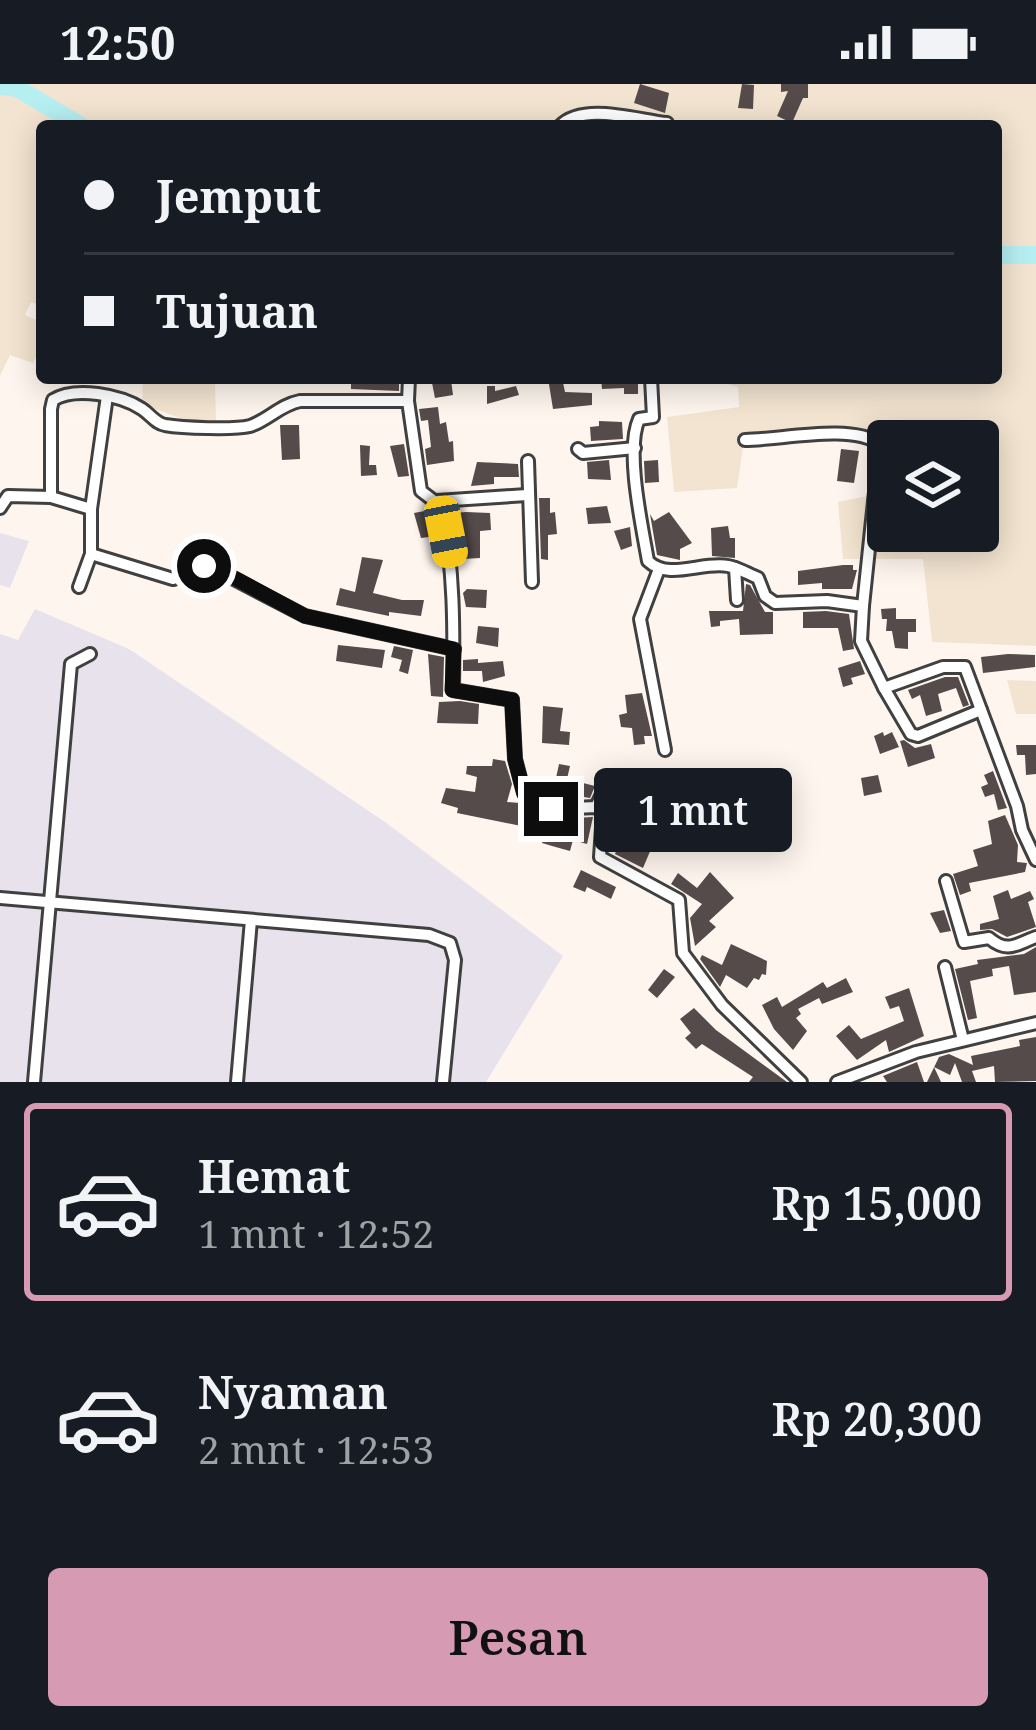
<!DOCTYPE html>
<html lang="id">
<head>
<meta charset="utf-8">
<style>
	:root { --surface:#171b24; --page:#20242c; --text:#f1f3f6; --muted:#9ea1a6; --line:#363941; --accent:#d69ab2 }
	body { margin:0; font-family:"Noto Serif",serif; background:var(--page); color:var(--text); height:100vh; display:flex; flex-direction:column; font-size:45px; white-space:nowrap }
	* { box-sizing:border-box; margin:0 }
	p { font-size:39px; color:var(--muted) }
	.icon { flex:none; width:66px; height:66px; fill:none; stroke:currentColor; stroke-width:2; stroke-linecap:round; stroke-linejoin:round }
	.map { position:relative; height:998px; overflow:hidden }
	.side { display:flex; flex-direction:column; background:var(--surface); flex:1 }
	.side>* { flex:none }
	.banner { position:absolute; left:36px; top:36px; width:966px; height:264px; border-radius:12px; box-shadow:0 6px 30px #0003; display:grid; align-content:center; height:264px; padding:0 48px; background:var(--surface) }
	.fabs { position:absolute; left:867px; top:336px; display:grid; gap:24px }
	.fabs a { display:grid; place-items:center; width:132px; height:132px; border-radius:12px; background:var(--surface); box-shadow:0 6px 30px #0003; font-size:60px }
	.end { position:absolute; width:54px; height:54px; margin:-27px; border:15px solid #0d0d0d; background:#fff; box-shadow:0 0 0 6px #fff }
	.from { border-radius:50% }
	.bubble { position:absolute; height:84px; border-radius:12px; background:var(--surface); box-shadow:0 6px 30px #0003; font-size:39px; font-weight:600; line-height:84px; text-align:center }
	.car { position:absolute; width:36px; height:72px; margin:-36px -18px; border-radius:15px; box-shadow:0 0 9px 3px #0007; background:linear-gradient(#f5c518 24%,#345 0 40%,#f5c518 0 76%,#345 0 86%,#f5c518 0) }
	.banner b { display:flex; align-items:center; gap:42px; height:114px; font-size:45px }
	.banner b+b { border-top:3px solid var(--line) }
	.banner i { width:30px; height:30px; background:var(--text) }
	ul { padding:21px 0 0; list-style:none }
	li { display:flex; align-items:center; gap:36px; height:198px; margin:0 24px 18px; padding:0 24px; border:6px solid transparent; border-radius:12px }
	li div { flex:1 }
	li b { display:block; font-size:45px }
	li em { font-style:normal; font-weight:600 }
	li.current { border-color:var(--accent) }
	li>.icon { width:108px; height:108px; stroke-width:1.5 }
	.button { display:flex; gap:24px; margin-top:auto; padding:24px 48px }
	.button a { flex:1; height:138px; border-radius:12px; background:var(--accent); color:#111; font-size:48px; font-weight:600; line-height:138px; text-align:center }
	.status { display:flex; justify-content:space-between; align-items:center; height:84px; padding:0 60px; background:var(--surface); direction:ltr }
	.status svg { height:33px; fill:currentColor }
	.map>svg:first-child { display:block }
	.industrial { fill:#e7e2eb }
	.farmland { fill:#f2e4d0; fill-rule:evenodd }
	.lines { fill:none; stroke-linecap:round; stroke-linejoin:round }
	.river { stroke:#b6eff2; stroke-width:18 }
	.building { fill:#554b4a }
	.minor-casing { stroke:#404040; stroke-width:16 }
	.minor { stroke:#fff; stroke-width:10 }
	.route { stroke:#0d0d0d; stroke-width:15 }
</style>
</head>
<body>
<div class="status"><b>12:50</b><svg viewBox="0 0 49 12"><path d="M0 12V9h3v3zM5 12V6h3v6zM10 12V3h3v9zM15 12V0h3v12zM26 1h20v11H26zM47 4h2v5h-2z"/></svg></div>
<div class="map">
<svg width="1036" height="998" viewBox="0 0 1036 998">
	<rect width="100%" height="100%" fill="#fef6ee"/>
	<g class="industrial">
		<path d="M0,449L29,457L10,504L0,501Z"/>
		<path d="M35,525L129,565L385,738L563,872L486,998H0V550L18,556Z"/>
	</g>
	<g class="farmland">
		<path d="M0,0H1036V562L932,558L923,475H843L838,418L888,408L885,349L745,350L737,404L674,408L667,333L739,323L738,303L708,294H996V42H42V222L31,218L25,231L42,239V262L33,279L10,271L0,292ZM888,357H978V447H888Z"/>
		<path d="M143,294H215L216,339L185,336L142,320Z"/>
		<path d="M1007,596L1036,597V630H1016Z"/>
	</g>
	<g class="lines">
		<g class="river">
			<path d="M0,2L17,4L81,42"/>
			<path d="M996,171H1036"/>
		</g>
	</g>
	<g class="building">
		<path d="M640,0L669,9L665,29L634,19Z"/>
		<path d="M742,0L754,1L753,25L738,24Z"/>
		<path d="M781,0H808V14H803L792,39L777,32L788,7L781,8Z"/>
		<path d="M351,294H399V307L351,305Z"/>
		<path d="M431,294L451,296L453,311L435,314Z"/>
		<path d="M548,294H562L565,308L592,309V321L553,325Z"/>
		<path d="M601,294H638V310H624V304L602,305Z"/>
		<path d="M487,302H495V307L516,302L519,311L487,320Z"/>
		<path d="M438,323L440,340L446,338L449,358L453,357L454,377L427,381L425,365L431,363L428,336L421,337L419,325Z"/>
		<path d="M599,337L622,338L623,355L591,357L590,343L599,342Z"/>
		<path d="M280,341H299L300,375L282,376Z"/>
		<path d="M404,360L409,392L398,393L390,362Z"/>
		<path d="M360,361L370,362L369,381H376L377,391L361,392Z"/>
		<path d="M841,365L859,367L854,399L837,397Z"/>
		<path d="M609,376L611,396L588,395L587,378Z"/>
		<path d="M658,376L659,398L645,399L644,377Z"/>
		<path d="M477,378L518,380L519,393H494V400L471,402Z"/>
		<path d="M539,414H550V429L555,428L557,450L548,451V476L541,475Z"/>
		<path d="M607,422L611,439L588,440L586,424Z"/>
		<path d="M430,426L437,452L421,454L414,429Z"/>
		<path d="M466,428L490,429L491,446L480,447V474L463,475L462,462L458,463L453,429Z"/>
		<path d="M669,428L692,459L680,465V476L657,471L650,430L654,437Z"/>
		<path d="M728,442L730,454H735V474L712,472L711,444Z"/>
		<path d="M630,443L632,462L621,466L614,447Z"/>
		<path d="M362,473L383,476L373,509L402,516H424L421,532L389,528V532L336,521L340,504L355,508Z"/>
		<path d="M843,481H853V486H857L852,505H822V499L798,501V487Z"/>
		<path d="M746,500L750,501L765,528H773V550L740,551L739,535L720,537V542L711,543L709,527H743Z"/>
		<path d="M467,505L487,506L486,524L466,523L463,509Z"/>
		<path d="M896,524V535H916V548H908V565L895,564L892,547H886L887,535H882L881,525Z"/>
		<path d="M826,527L849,530L854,565L843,567L838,544H803V528Z"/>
		<path d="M478,542L499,544L498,563L476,559Z"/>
		<path d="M338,561L385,566L382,584L336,577Z"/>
		<path d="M394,562L413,566L408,590L399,587L402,576L391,573Z"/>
		<path d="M428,570L444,573L443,613L431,612Z"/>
		<path d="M1008,570L1035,571V583L983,589L981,573Z"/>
		<path d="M478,575V579L503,577L505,592L483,598L482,587H463V576Z"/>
		<path d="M860,577L865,590L851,594L853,600L843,603L838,584Z"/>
		<path d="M945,593H958L969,621L963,623L956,604L938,610L942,627L926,632L920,611L912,615L908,606Z"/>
		<path d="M642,609L652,652H644L645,660L634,661L632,644L621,643L619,631L627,629L625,611Z"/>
		<path d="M460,617L479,620L478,640L437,639L439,618Z"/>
		<path d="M543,622L563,624L560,647L570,648L569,661L542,659Z"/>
		<path d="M883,648L884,652L892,648L899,663L880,670L874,652Z"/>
		<path d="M904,656L915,664L931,660L935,674L908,683L900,657Z"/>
		<path d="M1016,661H1036V690L1026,691L1025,671H1017Z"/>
		<path d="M493,675L505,677L512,700L507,718L520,719L519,729L539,731L538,741L553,742L554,735L593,733L587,760L573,756L570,767L552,762L542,759L543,754L525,752L526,743L457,729L458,724L441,719L446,704L475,708L477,693L466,690L467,682H492Z"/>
		<path d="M559,680L570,682L567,695L595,702L590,714L553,708Z"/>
		<path d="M993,687L1007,724L998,726L994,710L985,713L981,703L988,700L984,691Z"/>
		<path d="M878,691L882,708L864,712L861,694Z"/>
		<path d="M611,717L650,724L648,738L613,731Z"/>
		<path d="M1005,731L1018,761L1017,778L1027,779L1025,788L969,799L971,807L960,811L953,790L978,782L973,766L992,760L988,737Z"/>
		<path d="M617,754L640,765L642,761L651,765L643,784L615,770L617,765L613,762Z"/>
		<path d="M581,786L616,803L611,815L587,803L585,808L573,803Z"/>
		<path d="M710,788L734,814L709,837L716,843L695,862L690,834L702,820L671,800L678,789L697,804Z"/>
		<path d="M1008,806L1011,815L1030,807L1034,815L1028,818L1036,843L1007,853L992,845L980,846V840L999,835L993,812Z"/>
		<path d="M944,826L951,847L940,849L930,829Z"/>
		<path d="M731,860L767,877L766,891L762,890L759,896L754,894L747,904L726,891L720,903L700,875L702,871L722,881Z"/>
		<path d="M1036,863V908L1014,911L1009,882L992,885L993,892L970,897L977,934L968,936L955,885L978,880L977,876L1024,870Z"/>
		<path d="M664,885L675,893L657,914L648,906Z"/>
		<path d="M846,894L853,908L822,920L819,914L798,925L801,930L796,934L807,947L793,966L774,945L762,921L777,913L782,923L823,898L827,904Z"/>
		<path d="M909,904L924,952L889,968L886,956L857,976L836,952L849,941L861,955L904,937L899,922L890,925L885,913Z"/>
		<path d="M694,924L716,946L787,998H749L753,993L702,960L696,965L685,954L691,949L680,935Z"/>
		<path d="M1036,953V997L995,998L994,982L972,987L976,998H962L955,979L950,991L934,983L941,998H927L939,973L949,970L973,981L971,972L1020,962L1019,956Z"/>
		<path d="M917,978L924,998H887L883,992Z"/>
	</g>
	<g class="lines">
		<defs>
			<g id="minor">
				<path d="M560,42C583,18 637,36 667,39"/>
				<path d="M409,294L408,317L421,407L442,423C454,485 454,543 453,606L512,616L515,675L524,709L551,725L596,723L603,729L600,773L679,816L683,869L722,921L801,998"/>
				<path d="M651,294L653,333L639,335C625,366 642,442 648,477C669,497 702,477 728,482C739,484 748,490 758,494L765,512L775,519L827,517L863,522L861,557L884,604L943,583H965L1017,722L1022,746L1036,776"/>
				<path d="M745,356C780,356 851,339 880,360L863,522"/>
				<path d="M578,365L583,369L635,364"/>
				<path d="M528,377L532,498"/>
				<path d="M51,413V325L53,316C75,302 121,311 142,325C151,331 155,339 165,341C182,344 234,346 250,342C268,336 280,321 300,317H408"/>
				<path d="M437,417L527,411"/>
				<path d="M0,424L8,412L51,413L91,425"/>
				<path d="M91,470L173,495L211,483L305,532L454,565"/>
				<path d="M735,484L737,516"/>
				<path d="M659,485L640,535L665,666"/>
				<path d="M79,503L91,470V425L107,312"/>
				<path d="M884,604L911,650L918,652L981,626"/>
				<path d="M596,723L604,706L647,715"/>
				<path d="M946,797L964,858L989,854C1008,870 1016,860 1036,853"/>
				<path d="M0,814L429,851L450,859L455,876L443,998"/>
				<path d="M945,883L963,956"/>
				<path d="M34,998L71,580L90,570"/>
				<path d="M237,998L251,836"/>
				<path d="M837,998L916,968L1036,939"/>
			</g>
		</defs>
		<use href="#minor" class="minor-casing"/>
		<use href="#minor" class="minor"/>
	</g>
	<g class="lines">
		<path class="route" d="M204,482L231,492L305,532L454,565L452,606L512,616L515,675L524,710L551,725"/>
	</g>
</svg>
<div class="fabs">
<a><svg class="icon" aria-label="layers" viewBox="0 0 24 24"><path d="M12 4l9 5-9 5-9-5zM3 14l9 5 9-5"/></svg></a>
</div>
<i class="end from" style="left:204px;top:482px"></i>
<i class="end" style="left:551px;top:725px"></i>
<div class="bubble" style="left:594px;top:684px;width:198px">1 mnt</div>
<i class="car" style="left:446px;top:448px;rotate:169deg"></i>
<div class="banner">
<b><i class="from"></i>Jemput</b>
<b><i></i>Tujuan</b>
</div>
</div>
<section class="side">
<ul>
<li class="current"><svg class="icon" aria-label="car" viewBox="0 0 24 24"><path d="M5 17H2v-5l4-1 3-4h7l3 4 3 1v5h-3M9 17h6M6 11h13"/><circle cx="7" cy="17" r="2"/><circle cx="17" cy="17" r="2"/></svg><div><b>Hemat</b><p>1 mnt · 12:52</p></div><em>Rp 15,000</em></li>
<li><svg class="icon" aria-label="car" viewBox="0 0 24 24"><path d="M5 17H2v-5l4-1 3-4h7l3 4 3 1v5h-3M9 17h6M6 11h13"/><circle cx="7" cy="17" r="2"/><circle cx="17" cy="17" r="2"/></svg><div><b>Nyaman</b><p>2 mnt · 12:53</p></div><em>Rp 20,300</em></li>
</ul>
<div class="button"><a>Pesan</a></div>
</section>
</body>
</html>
